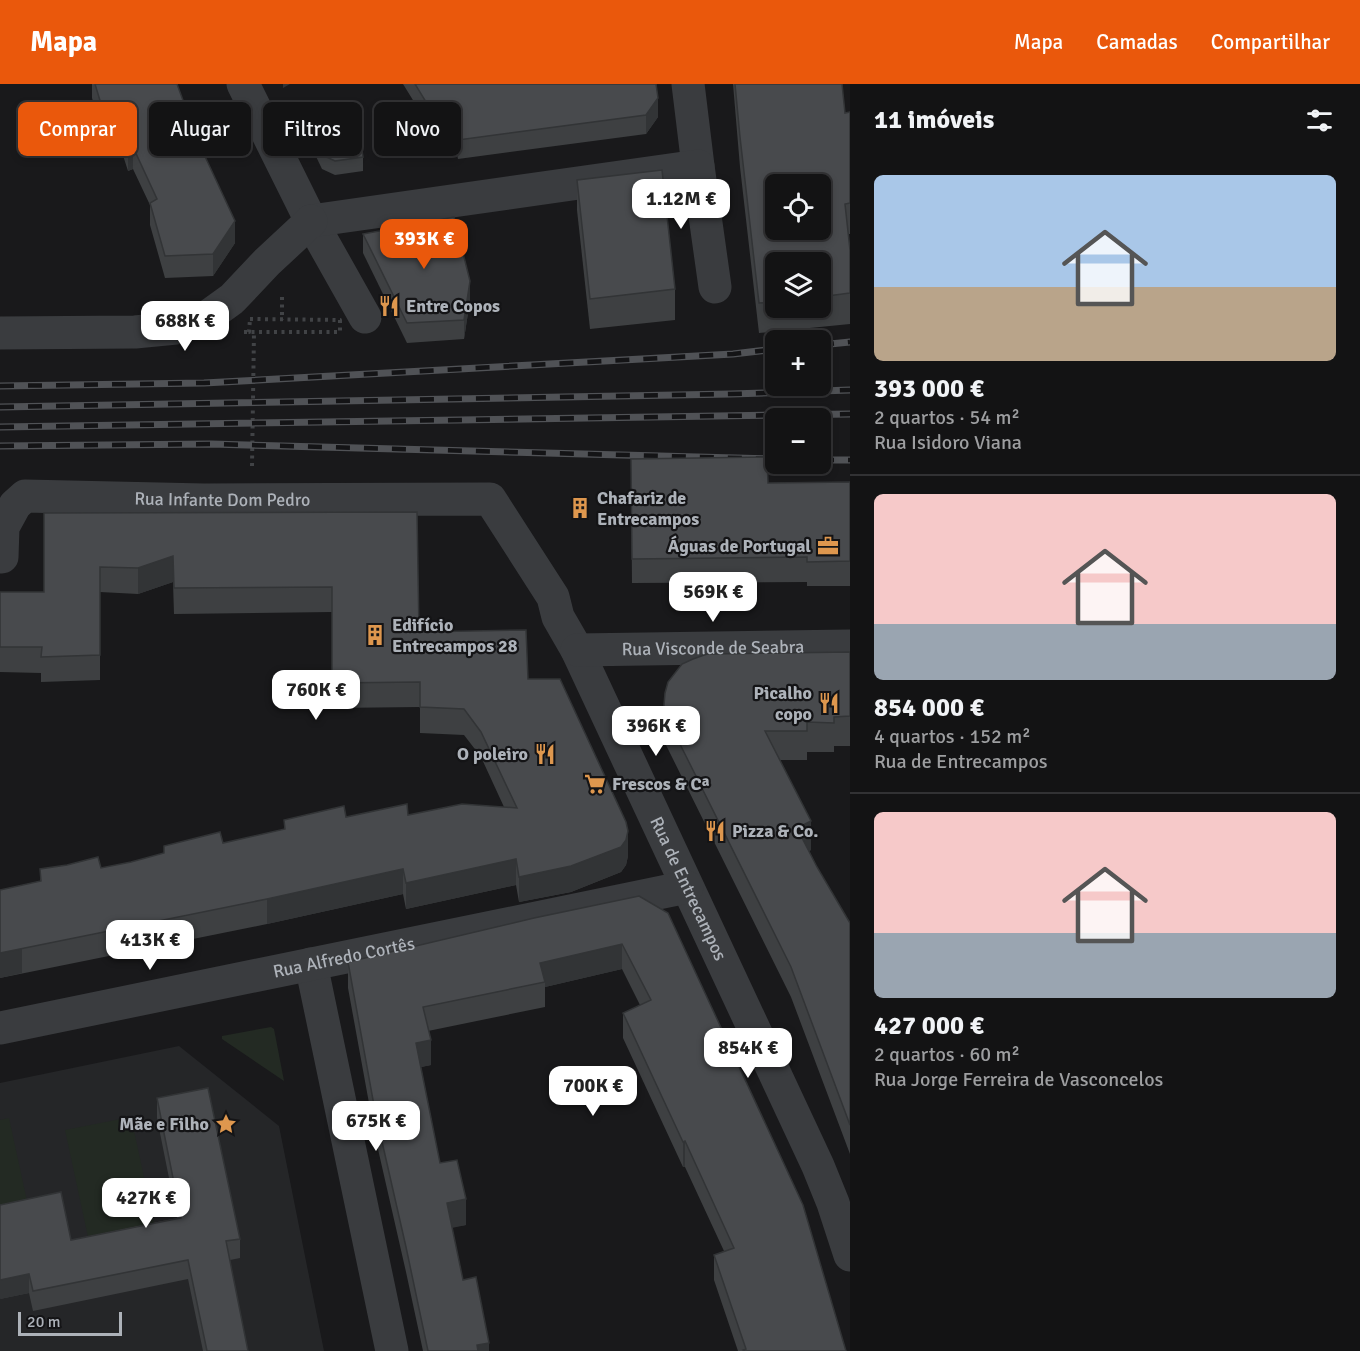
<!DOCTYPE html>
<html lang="pt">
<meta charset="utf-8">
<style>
:root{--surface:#131314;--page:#202022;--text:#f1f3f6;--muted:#9d9ea0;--line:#323234;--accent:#ea580c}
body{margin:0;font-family:Signika,sans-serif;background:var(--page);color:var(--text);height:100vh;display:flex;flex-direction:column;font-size:22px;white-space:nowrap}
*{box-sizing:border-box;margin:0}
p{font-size:20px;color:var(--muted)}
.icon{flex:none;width:33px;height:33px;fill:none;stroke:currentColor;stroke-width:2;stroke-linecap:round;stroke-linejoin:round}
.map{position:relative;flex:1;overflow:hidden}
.sheet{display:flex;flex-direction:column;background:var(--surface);width:510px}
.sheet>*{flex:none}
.top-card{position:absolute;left:18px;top:18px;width:570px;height:54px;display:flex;gap:12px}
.controls{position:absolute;left:765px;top:90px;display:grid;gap:12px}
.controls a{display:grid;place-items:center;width:66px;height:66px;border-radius:9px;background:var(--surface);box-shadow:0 3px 9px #0003,0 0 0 2px var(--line);font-size:30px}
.scale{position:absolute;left:18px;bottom:15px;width:104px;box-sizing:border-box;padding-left:6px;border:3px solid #adb2b9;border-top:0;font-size:16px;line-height:21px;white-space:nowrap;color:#adb2b9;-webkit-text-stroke:4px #141416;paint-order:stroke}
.price{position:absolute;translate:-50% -51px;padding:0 14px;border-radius:12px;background:#fff;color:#222;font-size:20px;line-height:39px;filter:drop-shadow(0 2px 3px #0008)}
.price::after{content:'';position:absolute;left:50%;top:36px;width:18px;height:14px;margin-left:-9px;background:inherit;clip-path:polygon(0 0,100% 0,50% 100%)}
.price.on{background:var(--accent);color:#fff}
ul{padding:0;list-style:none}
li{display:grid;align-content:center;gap:12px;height:318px;padding:0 24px}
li+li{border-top:2px solid var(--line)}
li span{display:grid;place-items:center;height:186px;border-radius:9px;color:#555}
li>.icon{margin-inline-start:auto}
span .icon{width:108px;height:108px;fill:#fffc;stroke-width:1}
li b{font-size:26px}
h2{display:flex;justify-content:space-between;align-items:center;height:72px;padding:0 24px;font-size:26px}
.chip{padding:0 21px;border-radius:9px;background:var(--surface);box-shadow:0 3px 9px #0003,0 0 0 2px var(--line);font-size:21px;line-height:54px}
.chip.on{background:var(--accent);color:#fff}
header{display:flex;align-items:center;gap:36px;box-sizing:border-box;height:84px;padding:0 30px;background:var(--accent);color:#fff}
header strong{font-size:28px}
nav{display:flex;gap:33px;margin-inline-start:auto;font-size:21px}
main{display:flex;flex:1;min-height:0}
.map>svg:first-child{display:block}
.built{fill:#252628}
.green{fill:#232a23}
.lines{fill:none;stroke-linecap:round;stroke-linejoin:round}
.path{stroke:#414346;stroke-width:4;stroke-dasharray:3 4.5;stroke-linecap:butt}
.street{stroke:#3a3c3f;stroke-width:33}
.rail-casing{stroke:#505256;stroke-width:7}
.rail{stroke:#141416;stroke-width:4.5;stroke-dasharray:14;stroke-linecap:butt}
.wall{fill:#3e4042;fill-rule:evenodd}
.shaded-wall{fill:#323436}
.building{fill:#484a4d;stroke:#323436;stroke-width:1.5;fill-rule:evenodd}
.labels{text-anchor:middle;stroke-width:4.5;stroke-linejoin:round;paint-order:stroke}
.poi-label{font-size:18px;font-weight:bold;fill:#adb2b9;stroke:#141416;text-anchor:start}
.street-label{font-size:18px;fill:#adb2b9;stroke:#141416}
</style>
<header>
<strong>Mapa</strong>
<nav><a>Mapa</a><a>Camadas</a><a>Compartilhar</a></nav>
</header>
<main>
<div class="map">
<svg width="850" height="1267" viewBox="0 0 850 1267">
<rect width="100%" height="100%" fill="#19191b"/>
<path class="built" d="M179,962L279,1042L324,1267H0V999Z"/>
<g class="green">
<path d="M271,943L274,945L284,997L222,955V952Z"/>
<path d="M131,1033L157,1153L91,1167L65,1046Z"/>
<path d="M9,1034L27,1117L0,1123V1036Z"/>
</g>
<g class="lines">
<g class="path">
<path d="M282,213V236"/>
<path d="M250,235L340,236V248H244H249Z"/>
<path d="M252,382L254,248"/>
</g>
<g class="street">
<path d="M243,0L311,137L365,233"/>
<path d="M688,0L698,82L715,203"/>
<path d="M311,137L698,82"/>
<path d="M0,249L135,248L176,244L207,233L232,215L267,178L311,137"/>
<path id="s1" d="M0,473H2L3,443L15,421L25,412L204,416L490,415L553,513L558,533L577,566L818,1082L833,1119L850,1171"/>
<path id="s2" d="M577,566L850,562"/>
<path d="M311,880L392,1267"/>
<path id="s3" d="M0,944L687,803"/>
</g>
<defs>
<g id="rail">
<path d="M820,261L850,258"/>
<path d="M0,302L204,299L733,270L776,265"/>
<path d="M0,323L731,310L850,306"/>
<path d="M0,343L850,330"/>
<path d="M0,362L211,360L776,375"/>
<path d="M820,376H850"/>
</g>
</defs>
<use href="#rail" class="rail-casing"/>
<use href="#rail" class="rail"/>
</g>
<g class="wall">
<path d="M92,0H177L192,53L235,159L213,192L165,194L150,141V121L133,85L128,87L120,62L108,65L92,14Z"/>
<path d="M403,0H656L658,33L646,50L458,75L452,47L437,55Z"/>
<path d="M733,0H842L845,29L850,28V150H848L850,166V240L759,249L740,83ZM776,178H820V224H776Z"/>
<path d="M310,46L363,73V87L335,91L322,85L310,60Z"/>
<path d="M577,96L675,205V236L590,245L577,126Z"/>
<path d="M363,150L470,216L464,255L407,259L363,169Z"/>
<path d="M631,375L768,399L850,398V502H807V498L632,499Z"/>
<path d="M417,428L419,548L528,595L628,772L626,781L621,788L571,808L519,818L516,801L406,825L403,810L267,840L0,894V806L40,797V785L101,784L131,778L164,769V762L223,759L284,746V736L408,731L504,723L481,673L464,651L420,649V623L332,624V528L174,530L173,498L138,510L100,508V596L41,598V589L0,588V508H44V429Z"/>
<path d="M850,568V662H834V668H807V676H780L811,766L809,767L817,783L850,839V1070L791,913L666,661L664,650V621Z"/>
<path d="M639,812L846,1267H738L714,1196V1171L724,1167L685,1083H683L623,954V929L640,921L622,885L545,903V923L428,947L431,981L421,983L440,1079L466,1141L452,1143L463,1196L489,1267H423L406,1188L375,1052L348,904V878Z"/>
<path d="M157,1014L240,1155V1174L230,1176L248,1267H203L188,1195L33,1227L29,1209L0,1215L71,1156L177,1134L157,1034Z"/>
</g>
<g class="shaded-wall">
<path d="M283,0H290L283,4Z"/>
<path d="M658,14V33L646,50V31Z"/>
<path d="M452,28V47L437,55V36Z"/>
<path d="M120,40V62L108,65V43Z"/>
<path d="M192,41V63L167,57Z"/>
<path d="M133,63V85L128,87V65Z"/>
<path d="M235,137V159L213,192V170Z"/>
<path d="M470,197V216L464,255V236Z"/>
<path d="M173,472V498L138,510V484Z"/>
<path d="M811,737V766L797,773V744Z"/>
<path d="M628,747V772L626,781L621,788L571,808L519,818V793Z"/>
<path d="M516,775V801L406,825V799Z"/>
<path d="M403,785V810L267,840V815Z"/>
<path d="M622,860V885L545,903V898L540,879Z"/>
<path d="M22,864V889L0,894V869Z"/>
<path d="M431,956V981L416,984V959Z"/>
<path d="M685,1057V1083H683V1058Z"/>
<path d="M466,1115V1141L447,1145V1119Z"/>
<path d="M29,1190V1209L0,1215V1196Z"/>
<path d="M489,1259V1267H477V1261Z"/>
</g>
<g class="building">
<path d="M95,0H177L192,41L167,57L196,53L235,137L213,170L165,172L150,119L157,115L133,63L128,65L120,40L108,43Z"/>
<path d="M415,0H656L658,14L646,31L458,56L452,28L437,36Z"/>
<path d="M735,0H842L845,29L850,28V119L845,120L850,166V209L820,213V178H776V218L759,219L740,53ZM776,100H820V146H776Z"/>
<path d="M358,40L363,73L335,77L322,71L310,46Z"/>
<path d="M662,86L675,205L590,215L577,96Z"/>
<path d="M454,133L470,197L464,236L407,239L363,150Z"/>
<path d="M767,373L768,399L850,398V477L807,478V473L632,475L631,375Z"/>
<path d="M417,428L419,548L526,546L528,595H560L626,738L628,747L626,756L621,763L571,782L519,793L516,775L406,799L403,785L267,815L0,869V806L41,797L40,785L67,781L98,773L101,784L131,778L164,769V762L220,748L223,759L285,745L284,736L344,722L346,733L407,720L408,731L462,720L517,724L481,648L464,625L420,623V598L332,599V503L174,504L173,472L138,484L100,483V571L41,573L42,563H0V508H44V429Z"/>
<path d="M850,568V632L834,633V639L807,638V647H765L811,737L797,744L817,783L850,839V1041L791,883L666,632L664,621L665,609L668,598L682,580L693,575L707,570Z"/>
<path d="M639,812L668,829L803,1121L846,1267H744L743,1266L746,1265L714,1171L734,1164L685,1057L683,1058L623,929L651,916L622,860L540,879L545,898L423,923L431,956L416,959L440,1079L457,1076L466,1115L447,1119L463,1196L476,1193L489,1259L477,1261L478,1267H428L406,1163L375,1027L348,878L534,834Z"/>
<path d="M208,1004L240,1155L226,1157L248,1267H207L188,1176L33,1207L29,1190L0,1196V1121L61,1108L71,1156L181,1134L157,1014Z"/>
</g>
<defs>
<symbol id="restaurant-bare" viewBox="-9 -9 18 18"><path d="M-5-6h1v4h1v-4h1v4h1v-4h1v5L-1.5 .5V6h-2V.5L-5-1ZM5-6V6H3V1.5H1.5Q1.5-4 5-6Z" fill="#de974e" stroke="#141416" stroke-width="2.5" paint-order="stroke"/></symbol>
<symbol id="building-bare" viewBox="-9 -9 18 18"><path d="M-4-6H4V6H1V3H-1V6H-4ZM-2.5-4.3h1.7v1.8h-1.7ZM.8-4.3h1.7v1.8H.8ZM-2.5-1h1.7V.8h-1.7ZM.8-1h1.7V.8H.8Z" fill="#de974e" stroke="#141416" stroke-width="2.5" paint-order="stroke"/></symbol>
<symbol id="office-bare" viewBox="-9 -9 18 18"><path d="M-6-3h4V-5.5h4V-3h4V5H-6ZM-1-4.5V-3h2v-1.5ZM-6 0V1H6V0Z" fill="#de974e" stroke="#141416" stroke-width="2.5" paint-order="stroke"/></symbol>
<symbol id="supermarket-bare" viewBox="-9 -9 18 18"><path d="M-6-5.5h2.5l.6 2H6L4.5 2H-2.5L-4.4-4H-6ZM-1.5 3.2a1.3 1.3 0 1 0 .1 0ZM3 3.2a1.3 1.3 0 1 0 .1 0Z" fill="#de974e" stroke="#141416" stroke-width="2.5" paint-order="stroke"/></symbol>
<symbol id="sight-bare" viewBox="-9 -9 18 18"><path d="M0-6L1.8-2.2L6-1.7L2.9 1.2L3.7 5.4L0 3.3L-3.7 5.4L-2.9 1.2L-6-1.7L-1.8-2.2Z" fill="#de974e" stroke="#141416" stroke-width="2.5" paint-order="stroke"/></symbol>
</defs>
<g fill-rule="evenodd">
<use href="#restaurant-bare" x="374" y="207" width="30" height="30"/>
<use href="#building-bare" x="565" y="409" width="30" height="30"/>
<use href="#office-bare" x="813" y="447" width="30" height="30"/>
<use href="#building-bare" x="360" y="536" width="30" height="30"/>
<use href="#restaurant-bare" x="814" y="604" width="30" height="30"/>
<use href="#restaurant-bare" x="530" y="655" width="30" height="30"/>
<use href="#supermarket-bare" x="580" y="685" width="30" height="30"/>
<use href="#restaurant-bare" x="700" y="732" width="30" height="30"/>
<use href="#sight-bare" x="211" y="1025" width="30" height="30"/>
</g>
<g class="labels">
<g class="poi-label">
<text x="406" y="228">Entre Copos</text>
<text x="597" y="420">Chafariz de<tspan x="597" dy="21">Entrecampos</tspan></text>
<text x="811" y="468" text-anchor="end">Águas de Portugal</text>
<text x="392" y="547">Edifício<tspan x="392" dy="21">Entrecampos 28</tspan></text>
<text x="812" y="615" text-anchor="end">Picalho<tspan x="812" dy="21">copo</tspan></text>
<text x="528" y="676" text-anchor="end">O poleiro</text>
<text x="612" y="706">Frescos &amp; Cª</text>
<text x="732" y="753">Pizza &amp; Co.</text>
<text x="209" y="1046" text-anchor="end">Mãe e Filho</text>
</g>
<g class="street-label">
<text dy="6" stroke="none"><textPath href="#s1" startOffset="268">Rua Infante Dom Pedro</textPath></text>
<text dy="6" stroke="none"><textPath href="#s2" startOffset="136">Rua Visconde de Seabra</textPath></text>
<text dy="6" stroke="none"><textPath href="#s1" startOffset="974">Rua de Entrecampos</textPath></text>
<text dy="6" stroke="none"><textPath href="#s3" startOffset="351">Rua Alfredo Cortês</textPath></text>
</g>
</g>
</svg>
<div class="controls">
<a><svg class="icon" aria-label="locate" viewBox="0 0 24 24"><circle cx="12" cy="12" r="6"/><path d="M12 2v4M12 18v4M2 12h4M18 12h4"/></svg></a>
<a><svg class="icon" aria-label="layers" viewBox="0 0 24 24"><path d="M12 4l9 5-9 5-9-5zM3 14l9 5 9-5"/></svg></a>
<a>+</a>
<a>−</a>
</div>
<div class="scale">20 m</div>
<b class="price" style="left:681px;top:146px">1.12M €</b>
<b class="price on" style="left:424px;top:186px">393K €</b>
<b class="price" style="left:185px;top:268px">688K €</b>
<b class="price" style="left:713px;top:539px">569K €</b>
<b class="price" style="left:316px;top:637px">760K €</b>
<b class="price" style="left:656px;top:673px">396K €</b>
<b class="price" style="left:150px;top:887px">413K €</b>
<b class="price" style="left:748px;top:995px">854K €</b>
<b class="price" style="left:593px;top:1033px">700K €</b>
<b class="price" style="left:376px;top:1068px">675K €</b>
<b class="price" style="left:146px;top:1145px">427K €</b>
<div class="top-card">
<a class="chip on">Comprar</a>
<a class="chip">Alugar</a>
<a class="chip">Filtros</a>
<a class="chip">Novo</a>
</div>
</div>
<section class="sheet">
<h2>11 imóveis<svg class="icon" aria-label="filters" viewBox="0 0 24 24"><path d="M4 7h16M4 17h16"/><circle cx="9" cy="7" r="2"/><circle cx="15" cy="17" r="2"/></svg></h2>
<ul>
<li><span style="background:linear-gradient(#a9c7e8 60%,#b9a48a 0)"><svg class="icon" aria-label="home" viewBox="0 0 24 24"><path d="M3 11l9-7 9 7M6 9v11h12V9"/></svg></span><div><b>393 000 €</b><p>2 quartos · 54 m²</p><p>Rua Isidoro Viana</p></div></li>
<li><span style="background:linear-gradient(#f6c9c9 70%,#9aa5b1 0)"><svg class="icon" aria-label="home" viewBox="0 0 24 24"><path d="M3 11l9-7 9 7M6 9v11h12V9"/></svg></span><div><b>854 000 €</b><p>4 quartos · 152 m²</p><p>Rua de Entrecampos</p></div></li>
<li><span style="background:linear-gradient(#f6c9c9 65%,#9aa5b1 0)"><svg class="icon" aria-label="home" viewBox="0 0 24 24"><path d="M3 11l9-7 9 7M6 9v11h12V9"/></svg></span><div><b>427 000 €</b><p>2 quartos · 60 m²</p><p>Rua Jorge Ferreira de Vasconcelos</p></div></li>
</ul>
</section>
</main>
